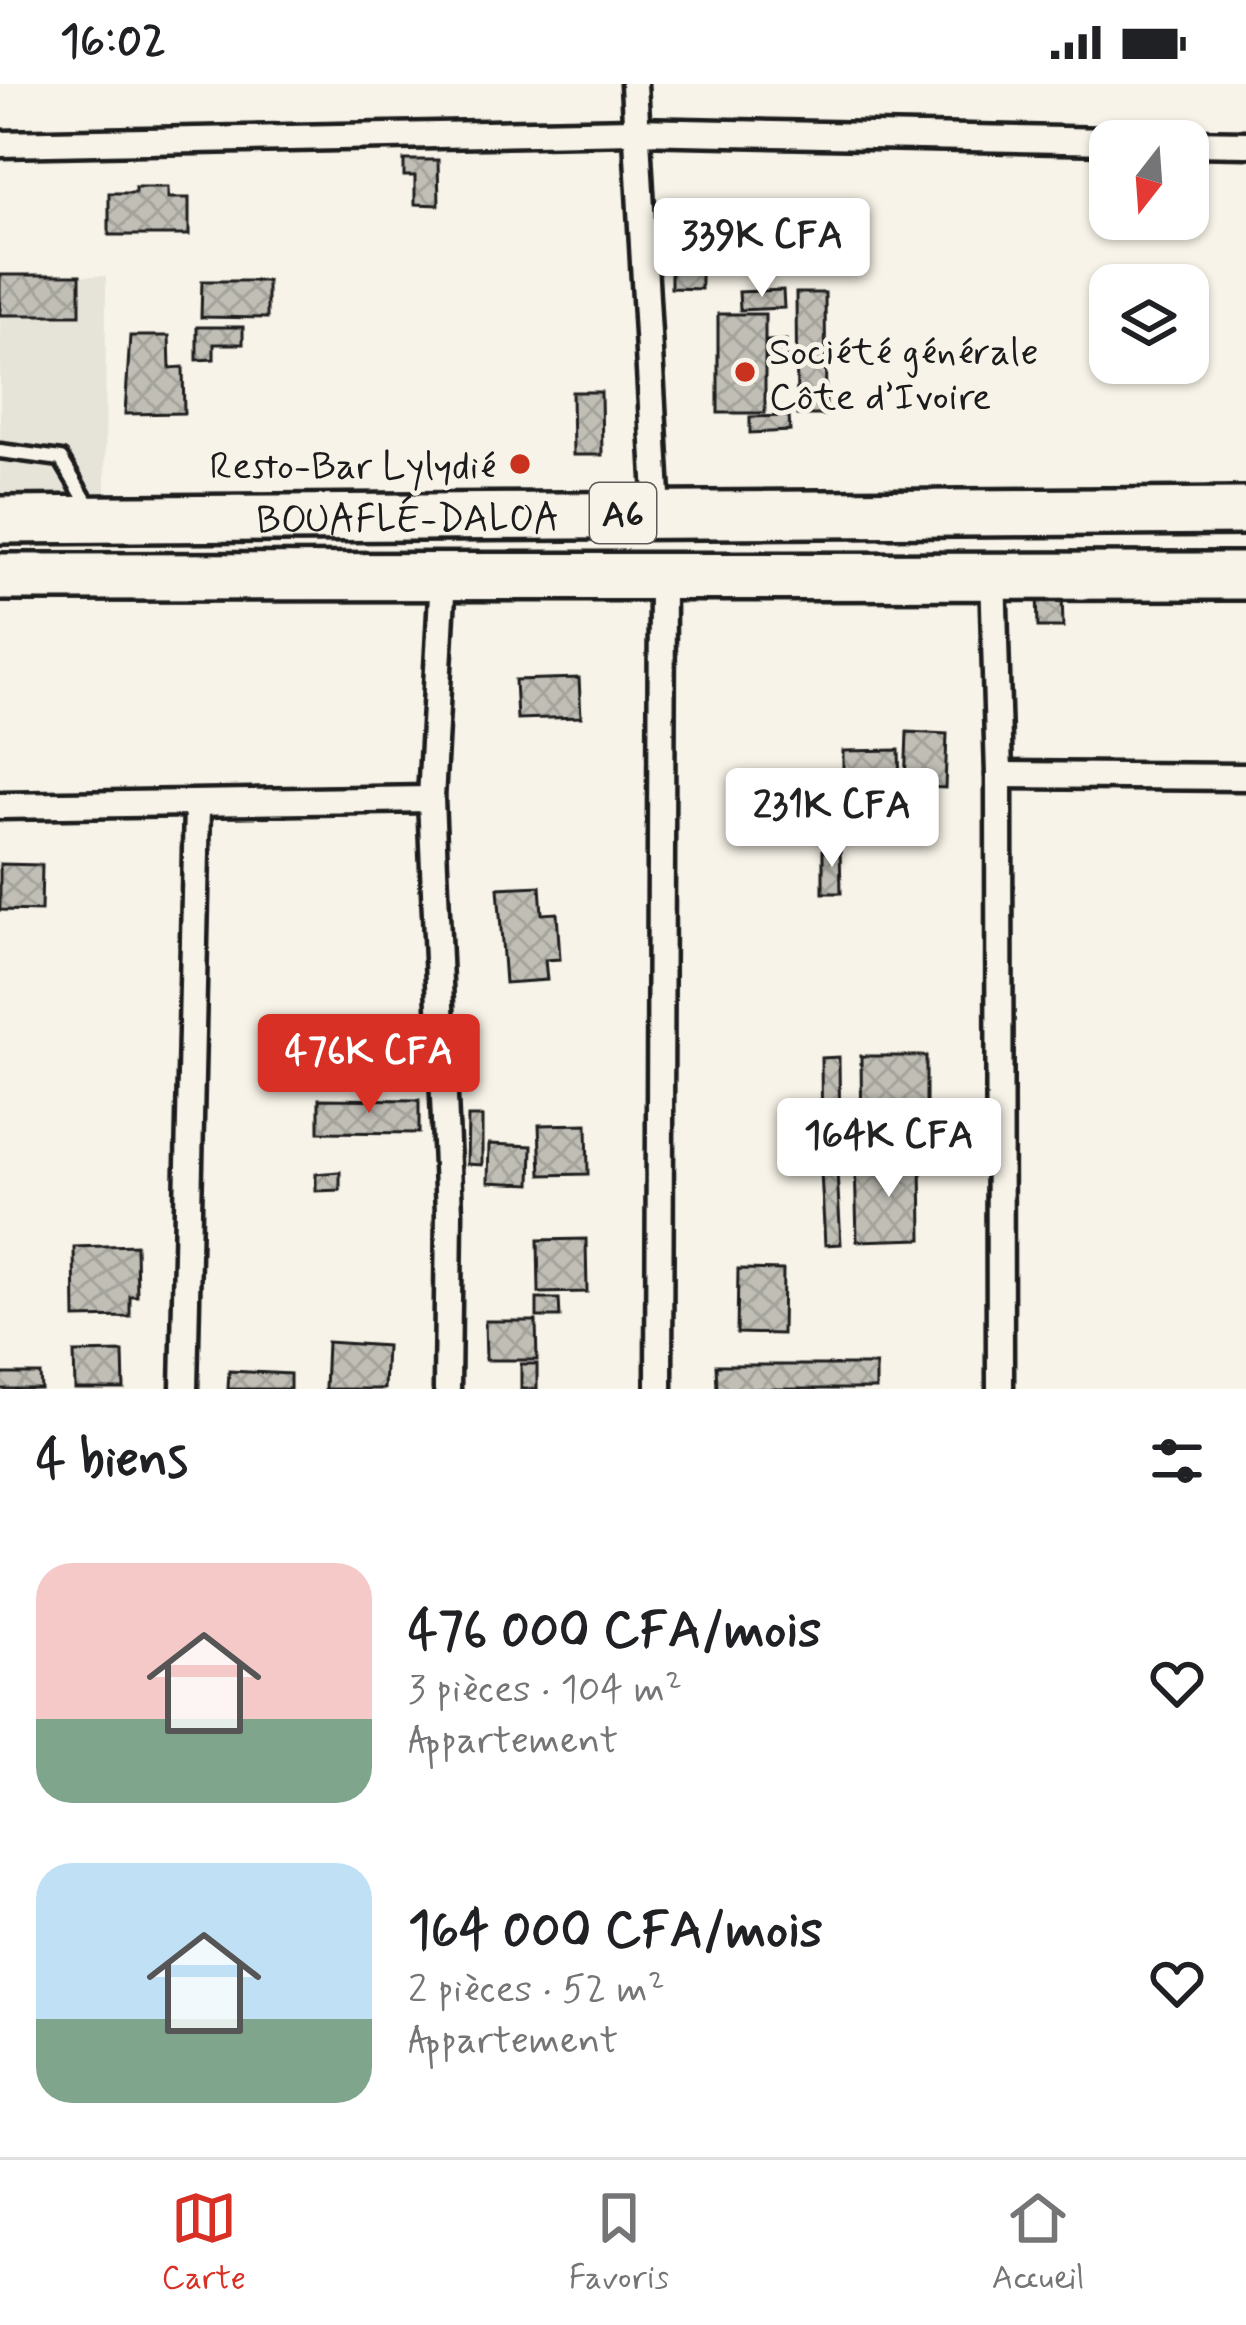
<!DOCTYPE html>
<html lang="fr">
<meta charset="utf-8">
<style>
:root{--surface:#fff;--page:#f2f2f2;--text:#202124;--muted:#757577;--line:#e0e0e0;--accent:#d93025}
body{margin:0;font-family:Mynerve,sans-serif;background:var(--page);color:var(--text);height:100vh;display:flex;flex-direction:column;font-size:45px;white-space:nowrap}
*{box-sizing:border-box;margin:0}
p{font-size:39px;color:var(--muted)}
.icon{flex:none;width:66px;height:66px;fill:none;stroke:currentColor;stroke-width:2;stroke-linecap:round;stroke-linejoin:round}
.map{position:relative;height:1305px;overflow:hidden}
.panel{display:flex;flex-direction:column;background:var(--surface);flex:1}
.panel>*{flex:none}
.needle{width:78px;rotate:197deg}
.controls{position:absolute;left:1089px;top:36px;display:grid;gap:24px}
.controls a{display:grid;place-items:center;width:120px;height:120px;border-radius:24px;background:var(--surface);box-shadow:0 3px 9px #0004;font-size:60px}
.price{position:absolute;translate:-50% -102px;padding:0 27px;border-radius:12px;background:#fff;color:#222;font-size:39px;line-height:78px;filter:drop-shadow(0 3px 6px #0008)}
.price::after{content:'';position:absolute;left:50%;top:72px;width:36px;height:27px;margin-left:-18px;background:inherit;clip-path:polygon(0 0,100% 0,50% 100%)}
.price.selected{background:var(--accent);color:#fff}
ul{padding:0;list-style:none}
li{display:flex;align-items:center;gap:36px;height:300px;padding:0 36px}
li span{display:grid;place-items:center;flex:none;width:336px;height:240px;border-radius:36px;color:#555}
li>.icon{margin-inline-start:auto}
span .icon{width:144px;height:144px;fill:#fffc;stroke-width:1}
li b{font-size:51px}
h2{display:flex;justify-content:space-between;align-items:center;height:144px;padding:0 36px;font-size:51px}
.status{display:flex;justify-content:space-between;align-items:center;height:84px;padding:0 60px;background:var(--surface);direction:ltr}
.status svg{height:33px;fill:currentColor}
.tabs{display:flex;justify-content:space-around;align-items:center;height:168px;border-top:3px solid var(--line);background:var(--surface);font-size:33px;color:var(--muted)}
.tabs a{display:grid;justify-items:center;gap:6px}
.tabs .selected{color:var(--accent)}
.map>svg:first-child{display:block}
.built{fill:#e6e3d9}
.building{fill:url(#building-cross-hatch);stroke:#1c1c1c;stroke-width:3}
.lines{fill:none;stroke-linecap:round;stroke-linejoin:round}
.lane-casing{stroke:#1c1c1c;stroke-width:21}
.street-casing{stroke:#1c1c1c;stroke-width:33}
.highway-casing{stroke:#1c1c1c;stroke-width:54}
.lane{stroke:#f7f3e8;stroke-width:12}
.street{stroke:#f7f3e8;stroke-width:24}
.highway{stroke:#f7f3e8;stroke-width:45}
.poi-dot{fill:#c8321e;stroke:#f7f3e8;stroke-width:4.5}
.labels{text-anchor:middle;stroke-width:10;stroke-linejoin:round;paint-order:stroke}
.shield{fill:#f7f3e8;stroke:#5e5c59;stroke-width:3}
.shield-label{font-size:36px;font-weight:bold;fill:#1c1c1c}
.poi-label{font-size:39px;fill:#1c1c1c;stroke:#f7f3e8;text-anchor:start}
.street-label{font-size:39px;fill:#1c1c1c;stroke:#f7f3e8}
</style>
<div class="status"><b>16:02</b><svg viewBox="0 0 49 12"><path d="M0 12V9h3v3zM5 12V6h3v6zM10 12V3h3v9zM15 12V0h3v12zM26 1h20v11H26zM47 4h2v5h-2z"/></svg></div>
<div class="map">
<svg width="1246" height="1305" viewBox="0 0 1246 1305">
<defs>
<pattern id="building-cross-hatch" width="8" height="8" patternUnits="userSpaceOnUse" patternTransform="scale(3)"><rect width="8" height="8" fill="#c0beb5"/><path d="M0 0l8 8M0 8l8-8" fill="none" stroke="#a4a39b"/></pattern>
</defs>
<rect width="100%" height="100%" fill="#f7f3e8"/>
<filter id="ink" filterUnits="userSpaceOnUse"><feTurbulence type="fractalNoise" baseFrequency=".00833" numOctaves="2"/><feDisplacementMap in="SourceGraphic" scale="24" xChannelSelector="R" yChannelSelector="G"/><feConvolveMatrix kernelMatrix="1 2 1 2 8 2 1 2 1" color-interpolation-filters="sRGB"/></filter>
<g filter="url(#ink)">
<path class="built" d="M0,191L106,192L105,427H0Z"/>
<g class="building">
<path d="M404,76H438L439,121L415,120V92H404Z"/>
<path d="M135,103H168V114H189V151H109V109H135Z"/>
<path d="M671,187L701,189V205L671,204Z"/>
<rect x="0" y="191" width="80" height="40"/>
<path d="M202,197H267V234L201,233Z"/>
<path d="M783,206L784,224L740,226L739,208Z"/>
<path d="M796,209H825L826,331H797Z"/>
<rect x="718" y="230" width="47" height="99"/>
<path d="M197,243H243V260H214V275L197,276Z"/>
<path d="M130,252H169L170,284L183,283L184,329L125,330Z"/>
<path d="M786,256L788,276L768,277L767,257Z"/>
<path d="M572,308H601L602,371H573Z"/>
<path d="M789,332L790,347L750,349V333Z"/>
<path d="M1062,508L1063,543H1038L1037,509Z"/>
<path d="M579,594L581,633L517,635L515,596Z"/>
<path d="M907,648L947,650L945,704L905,702Z"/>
<path d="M899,666L900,704L843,705V667Z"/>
<path d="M823,763H840L841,809H823Z"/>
<path d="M0,780L42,781L41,827L0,826Z"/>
<path d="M540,802L542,830L557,829L560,875L545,876L547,896L505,899L498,804Z"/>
<path d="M319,948L408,949V987L318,986Z"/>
<path d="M861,972H926V1059H862Z"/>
<path d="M839,973L840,1062H822L821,974Z"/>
<path d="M319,1015L419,1016V1049L319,1048Z"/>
<path d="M468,1033H482V1081L467,1080Z"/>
<path d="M587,1040L588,1090L541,1091L539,1041Z"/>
<path d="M489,1060L532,1062L531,1100L488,1098Z"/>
<path d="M820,1069H836L841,1160L825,1161Z"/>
<path d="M921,1075L922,1155L857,1157L855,1077Z"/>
<path d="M340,1088V1106L316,1107V1090Z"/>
<path d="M586,1155L587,1208L539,1209L538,1156Z"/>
<path d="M136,1161L137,1212H130V1233L75,1234L74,1163Z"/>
<path d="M738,1185L783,1186L782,1250L737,1249Z"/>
<path d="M537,1215H559L560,1233H537Z"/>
<path d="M485,1237H536L537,1276H486Z"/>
<path d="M327,1258L386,1262L384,1305H325Z"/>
<path d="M123,1268L124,1305H75L74,1269Z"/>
<rect x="521" y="1280" width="16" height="25"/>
<path d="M716,1281H876V1305H717Z"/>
<path d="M229,1287L290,1290V1305H228Z"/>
<path d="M0,1290H40L41,1305H0Z"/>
</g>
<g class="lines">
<defs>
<path id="lane" d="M0,367L61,375L92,427"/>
<g id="street">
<path d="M634,0L658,429"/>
<path d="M1188,59L1246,60"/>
<path d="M0,60L634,47L1110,57"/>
<path d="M993,489L999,691L1000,1305"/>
<path d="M443,492L431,715L449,1128L447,1305"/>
<path d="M999,691L1246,693"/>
<path d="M0,722L431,715"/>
<path d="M184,1305L197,722"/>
<path d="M659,1305L662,492"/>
</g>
<g id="highway">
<path id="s1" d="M0,436L1246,427"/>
<path d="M0,493L1246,492"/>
</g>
</defs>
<use href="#lane" class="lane-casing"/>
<use href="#street" class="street-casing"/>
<use href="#highway" class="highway-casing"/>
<use href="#lane" class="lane"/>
<use href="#street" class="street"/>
<use href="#highway" class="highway"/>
</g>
</g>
<g class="poi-dot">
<circle cx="745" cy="288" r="12"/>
<circle cx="520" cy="380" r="12"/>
</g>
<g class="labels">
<rect class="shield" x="590" y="399" width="66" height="60" rx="9"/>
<g class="shield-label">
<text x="623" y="442">A6</text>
</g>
<g class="poi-label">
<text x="769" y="280">Société générale<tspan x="769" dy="45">Côte d’Ivoire</tspan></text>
<text x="496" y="394" text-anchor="end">Resto-Bar Lylydié</text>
</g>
<g class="street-label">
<text dy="14" stroke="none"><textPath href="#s1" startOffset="408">BOUAFLÉ-DALOA</textPath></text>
</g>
</g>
</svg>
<div class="controls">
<a><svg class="needle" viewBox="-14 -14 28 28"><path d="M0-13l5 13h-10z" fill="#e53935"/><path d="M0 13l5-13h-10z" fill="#757577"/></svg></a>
<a><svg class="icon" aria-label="layers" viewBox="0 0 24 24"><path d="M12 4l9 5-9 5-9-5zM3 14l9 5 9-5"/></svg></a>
</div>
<b class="price" style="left:762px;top:216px">339K CFA</b>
<b class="price" style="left:832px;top:786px">231K CFA</b>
<b class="price selected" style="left:369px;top:1032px">476K CFA</b>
<b class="price" style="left:889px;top:1116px">164K CFA</b>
</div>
<section class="panel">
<h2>4 biens<svg class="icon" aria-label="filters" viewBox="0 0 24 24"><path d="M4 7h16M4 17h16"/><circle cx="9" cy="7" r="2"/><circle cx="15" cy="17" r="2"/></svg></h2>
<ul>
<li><span style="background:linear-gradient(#f6c9c9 65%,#7fa58c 0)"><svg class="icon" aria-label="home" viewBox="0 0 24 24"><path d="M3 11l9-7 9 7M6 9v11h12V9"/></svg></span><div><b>476 000 CFA/mois</b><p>3 pièces · 104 m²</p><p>Appartement</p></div><svg class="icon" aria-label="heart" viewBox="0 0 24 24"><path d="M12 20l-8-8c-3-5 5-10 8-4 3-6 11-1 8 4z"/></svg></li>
<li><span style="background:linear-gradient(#bfe0f5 65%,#7fa58c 0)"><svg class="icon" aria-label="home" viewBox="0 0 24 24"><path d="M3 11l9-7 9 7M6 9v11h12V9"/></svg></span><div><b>164 000 CFA/mois</b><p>2 pièces · 52 m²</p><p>Appartement</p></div><svg class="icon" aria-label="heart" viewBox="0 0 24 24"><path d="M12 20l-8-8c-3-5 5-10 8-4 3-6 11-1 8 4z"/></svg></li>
</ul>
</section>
<nav class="tabs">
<a class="selected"><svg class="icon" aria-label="map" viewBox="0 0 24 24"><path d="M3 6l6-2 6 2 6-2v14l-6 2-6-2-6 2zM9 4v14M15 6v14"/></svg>Carte</a>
<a><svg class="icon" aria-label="saved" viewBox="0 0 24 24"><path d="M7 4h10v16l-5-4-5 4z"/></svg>Favoris</a>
<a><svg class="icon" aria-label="home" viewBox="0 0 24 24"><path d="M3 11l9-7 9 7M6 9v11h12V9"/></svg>Accueil</a>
</nav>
